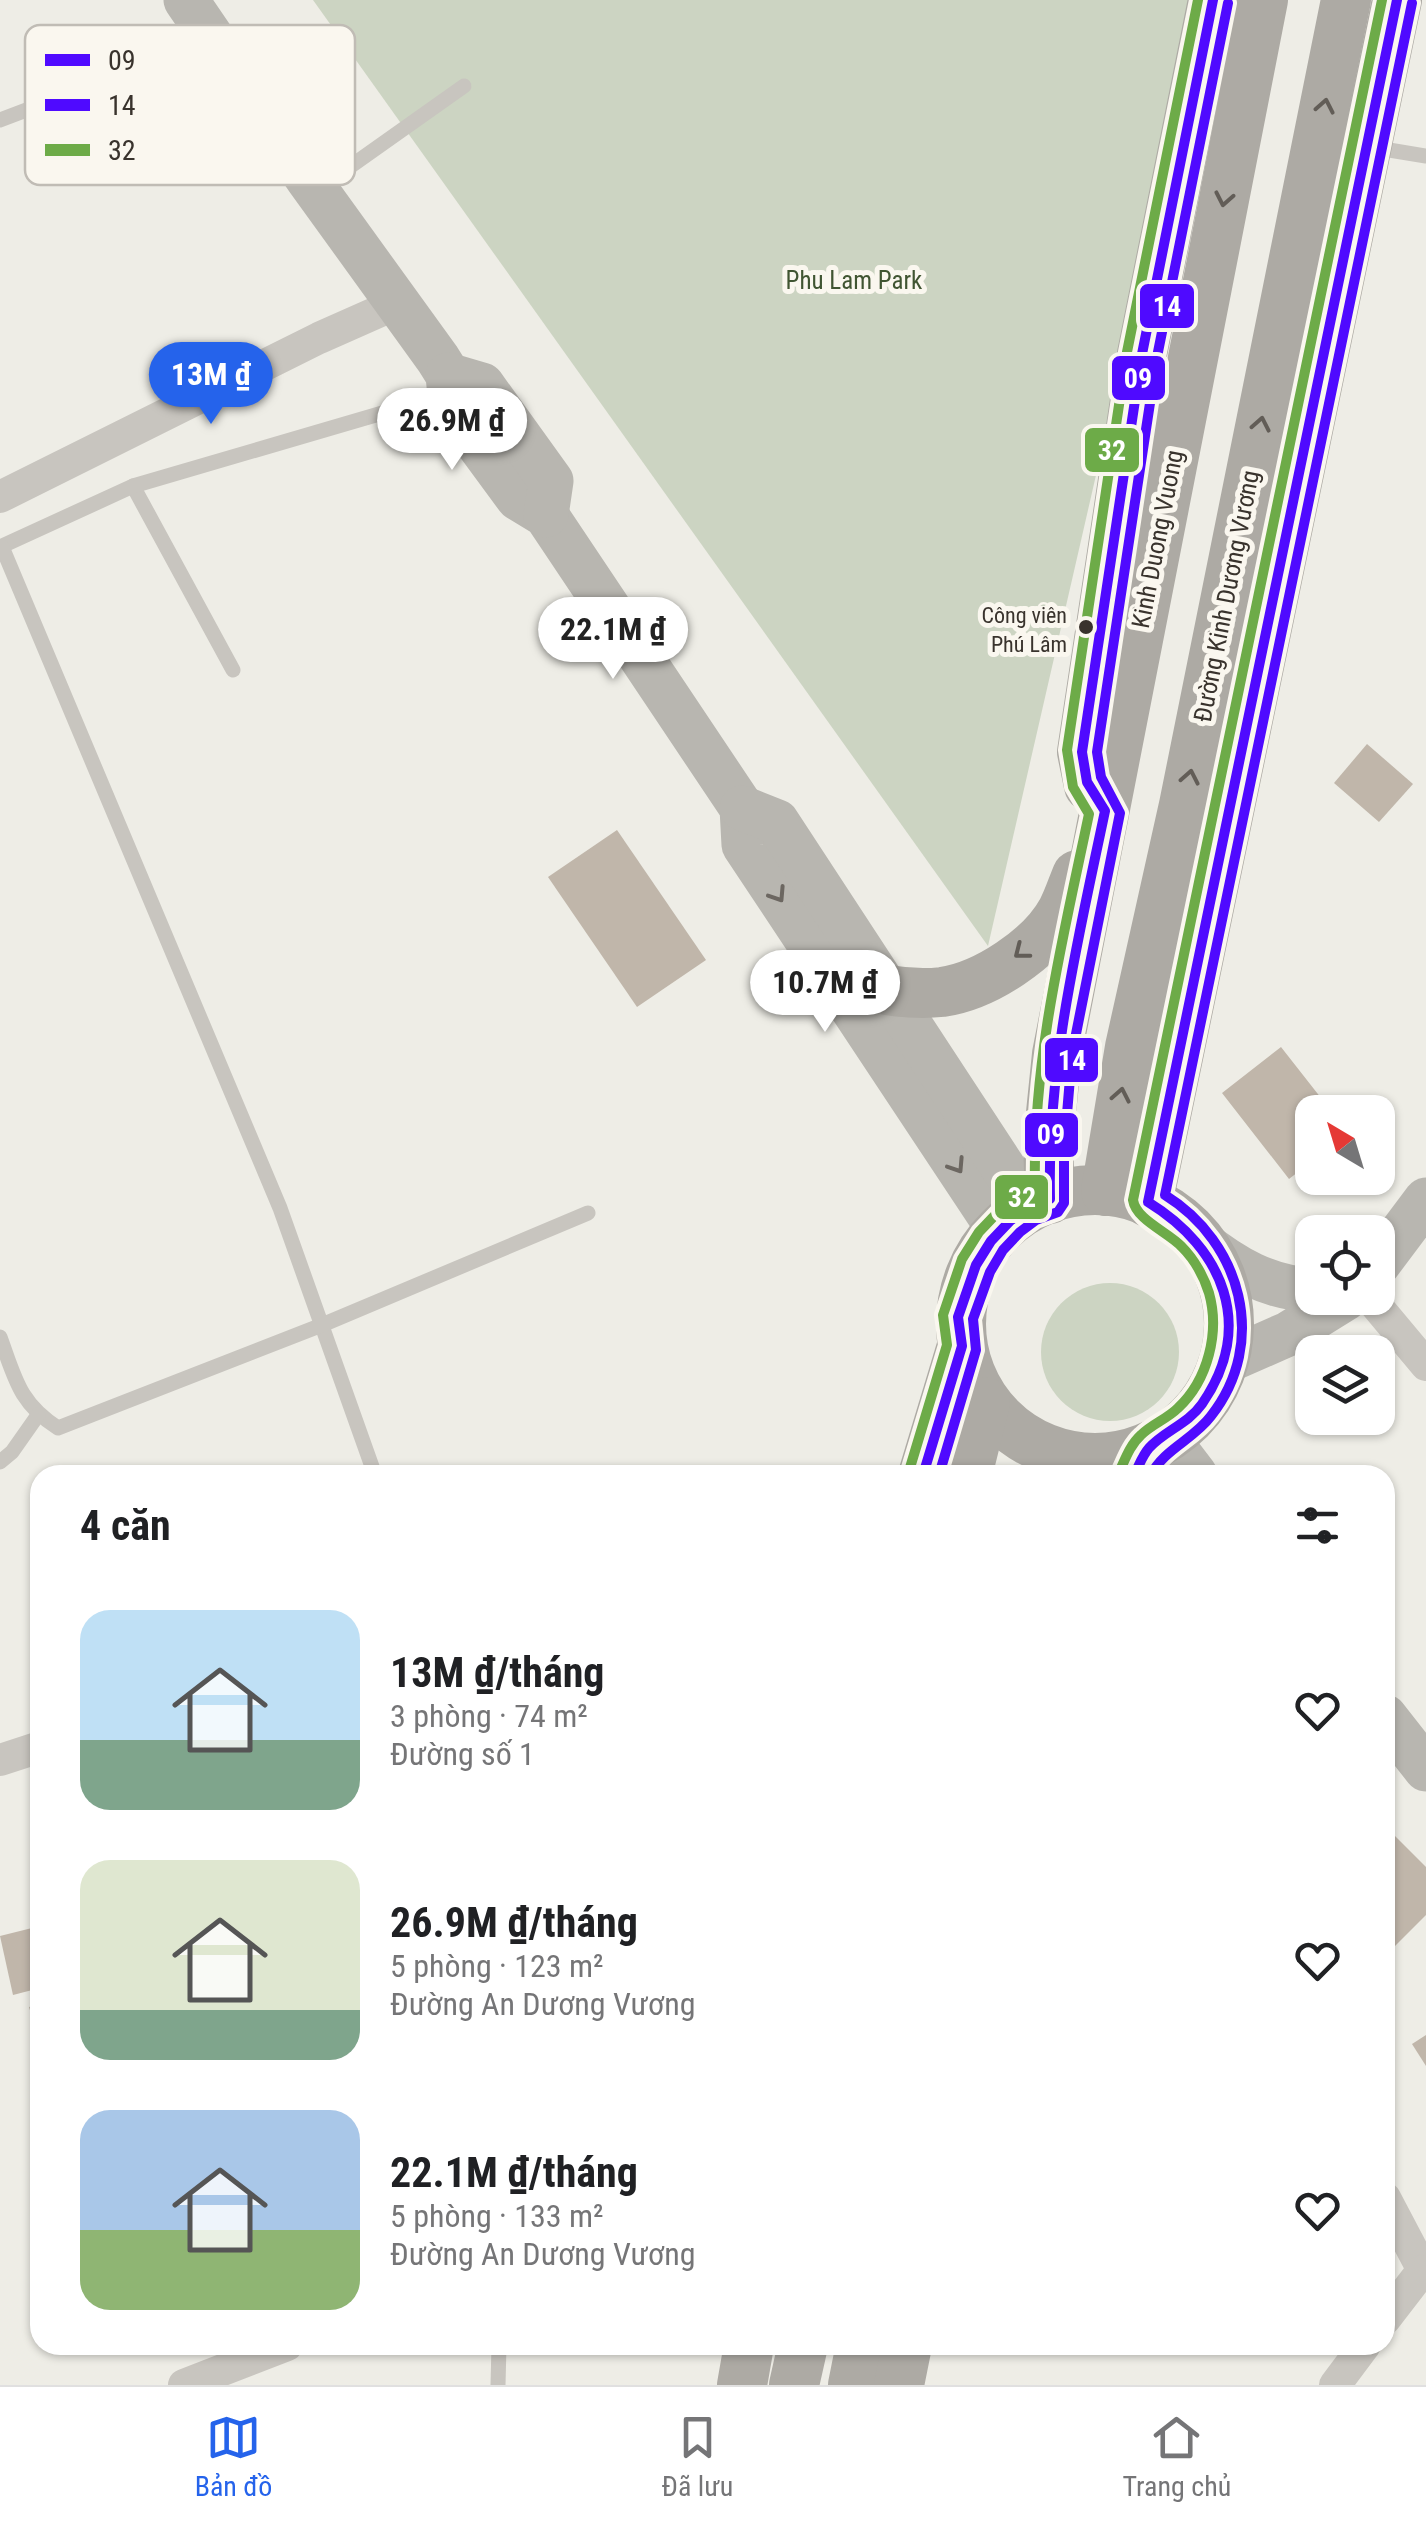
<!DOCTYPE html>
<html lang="vi">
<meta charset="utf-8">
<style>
:root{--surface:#fff;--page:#f2f2f2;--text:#202124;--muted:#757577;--line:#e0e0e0;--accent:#2563eb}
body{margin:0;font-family:"Roboto Condensed",sans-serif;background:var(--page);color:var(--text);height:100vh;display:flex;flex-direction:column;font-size:38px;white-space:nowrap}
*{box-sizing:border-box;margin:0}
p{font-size:32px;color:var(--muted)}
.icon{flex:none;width:55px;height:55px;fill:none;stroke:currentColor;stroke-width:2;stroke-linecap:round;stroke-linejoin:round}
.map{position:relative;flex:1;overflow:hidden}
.side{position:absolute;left:30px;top:1465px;width:1365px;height:890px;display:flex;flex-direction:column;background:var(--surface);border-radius:30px;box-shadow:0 2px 8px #0004}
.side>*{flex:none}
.needle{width:65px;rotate:322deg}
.controls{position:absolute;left:1295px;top:1095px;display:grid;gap:20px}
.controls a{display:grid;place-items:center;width:100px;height:100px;border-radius:20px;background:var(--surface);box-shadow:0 2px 8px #0004;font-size:50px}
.price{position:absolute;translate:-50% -85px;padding:0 22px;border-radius:35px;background:#fff;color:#222;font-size:32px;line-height:65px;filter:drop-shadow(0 2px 5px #0008)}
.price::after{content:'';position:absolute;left:50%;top:60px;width:30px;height:22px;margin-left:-15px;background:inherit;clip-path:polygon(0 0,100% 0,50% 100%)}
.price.active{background:var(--accent);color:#fff}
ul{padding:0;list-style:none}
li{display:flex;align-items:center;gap:30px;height:250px;padding:0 50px}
li span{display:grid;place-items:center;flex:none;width:280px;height:200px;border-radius:30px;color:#555}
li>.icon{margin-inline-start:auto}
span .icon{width:120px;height:120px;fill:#fffc;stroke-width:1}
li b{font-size:42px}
h2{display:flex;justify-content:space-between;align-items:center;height:120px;padding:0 50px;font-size:42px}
.menu{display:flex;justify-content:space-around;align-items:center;height:140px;border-top:2px solid var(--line);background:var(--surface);font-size:28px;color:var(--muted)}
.menu a{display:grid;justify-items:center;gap:5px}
.menu .active{color:var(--accent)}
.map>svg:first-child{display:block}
.green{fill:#ccd4c2}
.building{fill:#c0b6aa}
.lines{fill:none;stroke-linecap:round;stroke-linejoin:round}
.service{stroke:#c8c5bf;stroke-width:15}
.minor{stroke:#c8c5bf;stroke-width:32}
.secondary{stroke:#b8b6b0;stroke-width:45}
.primary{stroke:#adaaa4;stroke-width:50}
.bus-1-casing{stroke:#faf7ef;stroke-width:18}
.bus-2-casing{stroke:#faf7ef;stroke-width:18}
.bus-3-casing{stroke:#faf7ef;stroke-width:18}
.bus-1{stroke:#4f0aff;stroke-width:10}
.bus-2{stroke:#4f0aff;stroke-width:10}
.bus-3{stroke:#6dab48;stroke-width:10}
.oneway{stroke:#625d57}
.oneway2{stroke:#6c6761}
.bus-dot{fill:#39332d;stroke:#faf7ef;stroke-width:4}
.labels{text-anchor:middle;stroke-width:10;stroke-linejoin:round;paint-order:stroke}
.bus-label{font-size:22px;fill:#39332d;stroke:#faf7ef;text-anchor:end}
.park-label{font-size:25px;fill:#405532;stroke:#faf7ef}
.street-label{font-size:25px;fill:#39332d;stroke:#faf7ef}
.key{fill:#faf7ef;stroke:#c0bcb5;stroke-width:2.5}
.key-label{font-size:28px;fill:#39332d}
.line-badge{stroke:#faf7ef;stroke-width:4}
.badge-label{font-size:28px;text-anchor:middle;font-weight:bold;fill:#fff}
</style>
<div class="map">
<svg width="1426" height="2385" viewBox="0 0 1426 2385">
<rect width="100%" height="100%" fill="#eeede6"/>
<g class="green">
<path d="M313,0H1205L988,946Z"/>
<circle cx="1110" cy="1352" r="69"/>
</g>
<g class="building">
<path d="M1367,744L1413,784L1379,822L1334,783Z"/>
<path d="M617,830L706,960L637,1007L548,877Z"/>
<path d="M1281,1047L1332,1112H1312V1161L1289,1179L1222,1093Z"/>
<path d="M1385,1826L1426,1867V1915L1385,1956Z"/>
<path d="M40,1926V1988L13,1995L0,1936Z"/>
<path d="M40,2004V2038L39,2039L29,2007Z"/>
<path d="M1426,2035V2066L1412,2044Z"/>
</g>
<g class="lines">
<g class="service">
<path d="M0,120L108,79"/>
<path d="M1371,147L1426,156"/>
<path d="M320,188L464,86"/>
<path d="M133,486L233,670"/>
<path d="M0,547L133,486L420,402"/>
<path d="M2,547L280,1208L375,1475"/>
<path d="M0,1337C15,1378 19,1403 58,1428L322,1325L588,1213"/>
<path d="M0,1462L12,1452L38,1415"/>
<path d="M498,2385L499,2345"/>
</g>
<g class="minor">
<path d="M0,497L319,338L398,303"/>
<path d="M1370,1298L1426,1365"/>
<path d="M0,1760L40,1747"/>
<path d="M1385,2198L1426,2276"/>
<path d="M1385,2319L1422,2271"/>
<path d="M184,2385L287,2345"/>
<path d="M1335,2385L1365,2345"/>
</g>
<g class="secondary">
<path d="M186,0L308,179L438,359L448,375L451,407L518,498L546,515L742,808L744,845L1000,1231"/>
<path d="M448,375L482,385L551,481L546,515"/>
<path d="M742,808L777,822L1029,1207"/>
<path d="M1200,1241C1233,1268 1269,1288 1312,1290"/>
<path d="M1378,1264L1426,1200"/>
<path d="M1222,1363L1288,1334L1346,1298"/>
<path d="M1166,1437L1195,1475"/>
<path d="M1385,1717L1426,1769"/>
</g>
<g class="primary">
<path d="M1089,786L1082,752L1142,354L1213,0"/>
<path d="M887,990C906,993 923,994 942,992C985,986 1041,949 1062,911C1068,900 1072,887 1077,875"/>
<circle cx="1095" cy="1324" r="134"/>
<path d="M1106,1191L1130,1047L1184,805L1346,0"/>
<path d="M1050,1199L1048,1142L1057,1054L1263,0"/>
<path d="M1148,1202L1397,0"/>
<path d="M923,1475L962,1346"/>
<path d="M967,1475L985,1402"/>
<path d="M742,2385L749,2345"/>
<path d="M794,2385L803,2345"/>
<path d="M853,2385L861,2345"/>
<path d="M899,2385L907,2345"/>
</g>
<defs>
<g id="bus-1">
<path d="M923,1475L962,1346L958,1317L976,1265L991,1241L1010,1221L1029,1207L1050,1199C1047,1066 1078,940 1105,811L1087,782L1082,752L1142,354L1213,0"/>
<path d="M1134,1475C1139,1466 1142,1456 1149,1448C1164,1431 1188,1424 1202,1404C1256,1326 1223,1248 1148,1202L1397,0"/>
</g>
<g id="bus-2">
<path d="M939,1475L976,1350L973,1319L990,1272L1003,1250L1020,1232L1036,1220L1058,1212L1064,1203V1150L1072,1054L1120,813L1101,777L1097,752L1157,357L1228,3"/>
<path d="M1151,1475C1164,1449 1193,1440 1211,1416C1269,1342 1241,1242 1165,1195L1412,3"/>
</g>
<g id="bus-3">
<path d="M1121,1468C1126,1457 1131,1444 1141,1435C1152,1424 1167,1419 1178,1408C1208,1380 1220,1332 1209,1293C1204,1277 1194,1259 1182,1247C1168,1232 1136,1220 1133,1200L1382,0"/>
<path d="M909,1471L947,1345L943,1315L962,1259L979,1232L999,1211L1035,1189C1032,1061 1063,938 1089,814L1073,787L1067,750L1127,352L1198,0"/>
</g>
</defs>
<use href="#bus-1" class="bus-1-casing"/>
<use href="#bus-2" class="bus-2-casing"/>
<use href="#bus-3" class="bus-3-casing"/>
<use href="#bus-1" class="bus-1"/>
<use href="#bus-2" class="bus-2"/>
<use href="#bus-3" class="bus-3"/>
</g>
<defs><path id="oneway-chevron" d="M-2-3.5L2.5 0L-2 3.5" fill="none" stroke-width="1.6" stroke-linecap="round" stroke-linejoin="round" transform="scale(2.5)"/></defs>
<g class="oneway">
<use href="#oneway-chevron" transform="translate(1325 106) rotate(-79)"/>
<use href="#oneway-chevron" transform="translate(1224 199) rotate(101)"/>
<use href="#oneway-chevron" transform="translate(1261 424) rotate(-79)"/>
<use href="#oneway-chevron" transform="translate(1190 777) rotate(-79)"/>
<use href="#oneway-chevron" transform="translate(1021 952) rotate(142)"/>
<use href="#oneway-chevron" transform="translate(1121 1095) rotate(-79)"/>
</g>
<g class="oneway2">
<use href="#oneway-chevron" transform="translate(778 895) rotate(57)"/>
<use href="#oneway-chevron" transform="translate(957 1166) rotate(57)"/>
</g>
<circle class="bus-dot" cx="1086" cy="627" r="9"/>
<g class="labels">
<g class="bus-label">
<text x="1067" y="623">Công viên<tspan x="1067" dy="29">Phú Lâm</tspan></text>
</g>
<g class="park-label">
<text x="854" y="289">Phu Lam Park</text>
</g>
<g class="street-label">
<text transform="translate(1157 539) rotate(-79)" y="9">Kinh Duong Vuong</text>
<text transform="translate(1226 596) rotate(-79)" y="9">Đường Kinh Dương Vương</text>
</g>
</g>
<rect x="25" y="25" width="330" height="160" rx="15" class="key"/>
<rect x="45" y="54" width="45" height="12" fill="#4f0aff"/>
<rect x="45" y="99" width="45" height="12" fill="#4f0aff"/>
<rect x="45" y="144" width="45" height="12" fill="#6dab48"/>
<g class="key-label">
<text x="108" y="70">09</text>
<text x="108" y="115">14</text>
<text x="108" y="160">32</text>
</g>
<g class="line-badge">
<rect x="1138" y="282" width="58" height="48" rx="10" fill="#4f0aff"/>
<rect x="1110" y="354" width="57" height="48" rx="10" fill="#4f0aff"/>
<rect x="1083" y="426" width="58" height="48" rx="10" fill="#6dab48"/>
<rect x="1043" y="1036" width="57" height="48" rx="10" fill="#4f0aff"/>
<rect x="1023" y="1111" width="57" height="48" rx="10" fill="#4f0aff"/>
<rect x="993" y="1173" width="57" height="48" rx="10" fill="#6dab48"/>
</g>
<g class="badge-label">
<text x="1167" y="316">14</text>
<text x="1138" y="388">09</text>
<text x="1112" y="460">32</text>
<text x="1072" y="1070">14</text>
<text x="1051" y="1144">09</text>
<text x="1022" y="1207">32</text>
</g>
</svg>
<div class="controls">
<a><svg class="needle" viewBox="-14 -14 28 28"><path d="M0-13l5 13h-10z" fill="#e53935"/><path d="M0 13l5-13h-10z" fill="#757577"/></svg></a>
<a><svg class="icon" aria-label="locate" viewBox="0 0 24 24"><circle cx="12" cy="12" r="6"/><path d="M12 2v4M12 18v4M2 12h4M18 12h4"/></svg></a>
<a><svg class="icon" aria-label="layers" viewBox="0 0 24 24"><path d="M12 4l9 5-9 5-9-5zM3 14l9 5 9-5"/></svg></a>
</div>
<b class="price active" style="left:211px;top:427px">13M ₫</b>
<b class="price" style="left:452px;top:473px">26.9M ₫</b>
<b class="price" style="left:613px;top:682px">22.1M ₫</b>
<b class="price" style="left:825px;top:1035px">10.7M ₫</b>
<section class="side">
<h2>4 căn<svg class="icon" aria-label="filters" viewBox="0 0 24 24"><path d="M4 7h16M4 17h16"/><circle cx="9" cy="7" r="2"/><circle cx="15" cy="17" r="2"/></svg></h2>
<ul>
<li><span style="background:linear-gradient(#bfe0f5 65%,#7fa58c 0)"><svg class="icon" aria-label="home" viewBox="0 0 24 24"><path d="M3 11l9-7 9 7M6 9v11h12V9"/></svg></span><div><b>13M ₫/tháng</b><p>3 phòng · 74 m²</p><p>Đường số 1</p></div><svg class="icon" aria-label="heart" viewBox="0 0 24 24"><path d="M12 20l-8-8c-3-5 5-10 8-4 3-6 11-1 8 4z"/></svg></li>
<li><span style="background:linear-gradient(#dfe7d0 75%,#7fa58c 0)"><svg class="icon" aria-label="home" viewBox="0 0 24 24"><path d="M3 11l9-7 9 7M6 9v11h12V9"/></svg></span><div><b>26.9M ₫/tháng</b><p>5 phòng · 123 m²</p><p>Đường An Dương Vương</p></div><svg class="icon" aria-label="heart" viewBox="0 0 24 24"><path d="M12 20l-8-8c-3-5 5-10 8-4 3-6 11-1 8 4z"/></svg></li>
<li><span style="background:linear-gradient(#a9c7e8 60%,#8fb573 0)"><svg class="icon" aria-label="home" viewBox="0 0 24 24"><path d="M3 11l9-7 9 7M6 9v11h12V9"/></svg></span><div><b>22.1M ₫/tháng</b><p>5 phòng · 133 m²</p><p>Đường An Dương Vương</p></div><svg class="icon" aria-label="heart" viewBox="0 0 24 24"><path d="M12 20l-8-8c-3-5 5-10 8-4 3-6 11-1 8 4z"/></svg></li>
</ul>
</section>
</div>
<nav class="menu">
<a class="active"><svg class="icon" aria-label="map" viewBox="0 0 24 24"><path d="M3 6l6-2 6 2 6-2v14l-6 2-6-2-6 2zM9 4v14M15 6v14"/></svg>Bản đồ</a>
<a><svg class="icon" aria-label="saved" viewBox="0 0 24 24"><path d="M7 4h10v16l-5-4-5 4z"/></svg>Đã lưu</a>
<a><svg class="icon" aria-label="home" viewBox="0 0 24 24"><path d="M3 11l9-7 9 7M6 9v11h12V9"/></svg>Trang chủ</a>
</nav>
